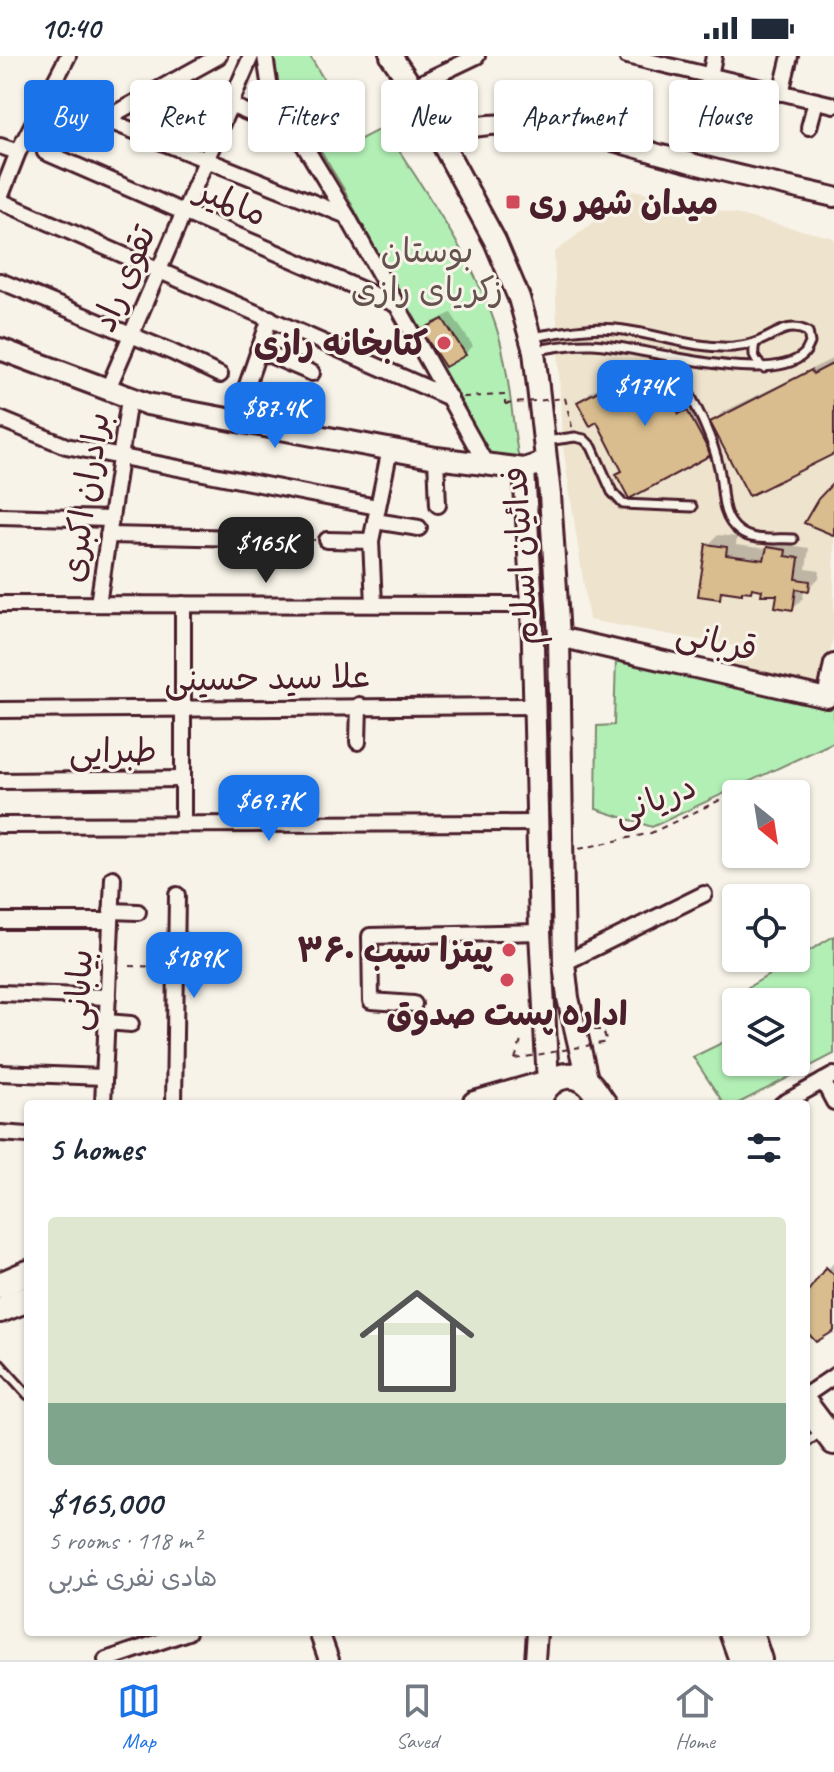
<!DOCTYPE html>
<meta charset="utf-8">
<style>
:root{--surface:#fff;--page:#f2f2f3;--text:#1f2937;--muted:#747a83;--line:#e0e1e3;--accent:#1a73e8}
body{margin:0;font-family:Caveat,"Playpen Sans Arabic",sans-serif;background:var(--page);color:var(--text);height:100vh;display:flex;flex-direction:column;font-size:30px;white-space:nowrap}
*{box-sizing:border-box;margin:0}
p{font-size:26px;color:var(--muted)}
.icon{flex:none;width:44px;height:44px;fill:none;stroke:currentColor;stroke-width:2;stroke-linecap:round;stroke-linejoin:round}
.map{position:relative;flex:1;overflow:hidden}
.side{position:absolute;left:24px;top:1044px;width:786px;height:536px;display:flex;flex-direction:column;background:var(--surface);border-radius:8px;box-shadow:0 2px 6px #0004}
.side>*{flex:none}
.banner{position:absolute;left:24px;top:24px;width:786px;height:72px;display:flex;gap:16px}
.needle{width:52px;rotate:150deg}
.controls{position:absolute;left:722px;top:724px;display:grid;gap:16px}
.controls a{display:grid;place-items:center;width:88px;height:88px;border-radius:8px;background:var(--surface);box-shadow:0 2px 6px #0004;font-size:40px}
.price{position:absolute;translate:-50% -68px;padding:0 18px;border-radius:16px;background:var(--accent);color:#fff;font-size:26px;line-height:52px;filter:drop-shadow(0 2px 4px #0008)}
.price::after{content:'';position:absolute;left:50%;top:48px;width:24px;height:18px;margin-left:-12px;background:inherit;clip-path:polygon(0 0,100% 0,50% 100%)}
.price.selected{background:#222;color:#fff}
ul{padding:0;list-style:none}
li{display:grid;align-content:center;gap:16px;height:424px;padding:0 24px}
li span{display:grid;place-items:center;height:248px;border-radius:8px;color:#555}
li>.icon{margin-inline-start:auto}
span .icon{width:144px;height:144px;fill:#fffc;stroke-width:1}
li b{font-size:34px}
h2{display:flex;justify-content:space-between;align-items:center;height:96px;padding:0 24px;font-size:34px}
.chip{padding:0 28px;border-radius:8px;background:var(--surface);box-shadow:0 2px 6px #0004;font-size:28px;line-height:72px}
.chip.selected{background:var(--accent);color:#fff}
.status{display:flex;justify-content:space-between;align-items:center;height:56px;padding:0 40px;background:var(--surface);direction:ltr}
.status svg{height:22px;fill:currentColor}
.dock{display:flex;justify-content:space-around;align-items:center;height:112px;border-top:2px solid var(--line);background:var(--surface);font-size:22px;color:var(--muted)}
.dock a{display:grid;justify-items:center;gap:4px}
.dock .selected{color:var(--accent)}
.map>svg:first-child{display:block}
.built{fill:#eee3cd}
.green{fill:#b2efb5;stroke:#7e8770;stroke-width:2}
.shadow{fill:#0003}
.building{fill:#d9bd8e;stroke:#4a1f2b;stroke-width:2}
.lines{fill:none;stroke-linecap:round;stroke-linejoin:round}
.service-casing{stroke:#4a1f2b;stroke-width:13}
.minor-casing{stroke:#4a1f2b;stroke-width:20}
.tertiary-casing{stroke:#4a1f2b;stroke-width:24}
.secondary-casing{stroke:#4a1f2b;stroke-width:26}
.primary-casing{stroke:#4a1f2b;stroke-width:30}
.path{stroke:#4a1f2b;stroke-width:2;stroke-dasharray:6 6;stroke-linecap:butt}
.service{stroke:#f7f3e8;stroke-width:7}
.minor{stroke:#f7f3e8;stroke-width:14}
.tertiary{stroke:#f7f3e8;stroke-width:18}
.secondary{stroke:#f7f3e8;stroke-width:20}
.primary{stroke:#f7f3e8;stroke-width:24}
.path-bridge{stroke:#4a1f2b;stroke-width:2;stroke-dasharray:6 6;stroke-linecap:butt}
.poi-dot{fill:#d1495b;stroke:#f7f3e8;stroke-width:3}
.labels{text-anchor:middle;stroke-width:6;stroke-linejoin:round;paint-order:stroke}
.street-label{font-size:34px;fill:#4a1f2b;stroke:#f7f3e8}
.poi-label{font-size:34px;font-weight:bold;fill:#4a1f2b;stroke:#f7f3e8;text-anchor:end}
.park-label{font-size:34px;fill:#64534e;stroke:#f7f3e8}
</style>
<div class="status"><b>10:40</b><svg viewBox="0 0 49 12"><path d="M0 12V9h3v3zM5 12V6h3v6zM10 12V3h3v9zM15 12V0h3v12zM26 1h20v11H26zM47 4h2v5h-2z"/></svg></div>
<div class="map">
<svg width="834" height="1604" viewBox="0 0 834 1604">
<rect width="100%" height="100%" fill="#f7f3e8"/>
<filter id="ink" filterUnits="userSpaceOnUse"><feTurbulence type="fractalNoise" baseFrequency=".0125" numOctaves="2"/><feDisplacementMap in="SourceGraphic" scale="16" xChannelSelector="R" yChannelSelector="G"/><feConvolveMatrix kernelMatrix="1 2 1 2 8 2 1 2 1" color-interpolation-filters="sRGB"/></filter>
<g filter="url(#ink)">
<path class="built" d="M634,134L834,182V578L822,632L729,611L733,590L589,564L562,384L554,197Z"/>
<g class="green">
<path d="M271,0H310L359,84L384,71C424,135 483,215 501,288C510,325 512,365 519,404L485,400L343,132L272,16Z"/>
<path d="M616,603L834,652V686L652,771L596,753L597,670L614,669Z"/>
<path d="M834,880V998L737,1048H724L693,1001L736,980V1006H796V946H753L747,932Z"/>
</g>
<g class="shadow">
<path d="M451,257L473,290L465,298L424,275L431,267Z"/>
<path d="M672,293L683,316L676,323L690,349L698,345L710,369L723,356L834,302V396L722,384L710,397L618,418L624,413L598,363L580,346L590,336Z"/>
<path d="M718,479L737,481L736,489L767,493L779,482L796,484L795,490L809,492L806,513L820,515L819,522L808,533L804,532L803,542L793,552L779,537L764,532L726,533L719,541L708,489Z"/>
<path d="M834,1206V1273L806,1272V1241Z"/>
</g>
<g class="building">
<path d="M443,263L466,299L445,311L421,274Z"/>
<path d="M661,302L674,328L666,332L679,358L687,354L711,399L629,443L616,418L622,415L597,366L590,370L577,346Z"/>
<path d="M834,307V398L749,440L710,366L811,314L813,318Z"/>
<path d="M834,426V478L833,479L804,467L818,443Z"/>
<path d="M706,488L727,491L726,499L764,504L767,491L786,494L785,500L799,502L796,523L810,525L809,535L796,533L793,554L775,551L777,539H761L762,534L752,532L751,536L742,535V538L721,535L720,543L698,540Z"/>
<path d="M826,1211L834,1219V1275L816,1286L806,1275V1238Z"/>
</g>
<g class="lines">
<defs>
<g id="service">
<path d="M533,281C562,276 594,269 624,274C660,279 696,293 733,291C741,290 751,289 757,286C776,279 788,265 808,276L810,287C808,291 807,295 804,298C769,332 639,289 592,288C573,287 555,291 537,294"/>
<path d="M755,287C752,299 754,304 764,312"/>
<path d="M670,300C687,335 711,373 719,412C724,434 719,460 739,475C752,486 776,482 793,483"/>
<path d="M546,385L575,381L584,383L592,391L612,436L623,448L692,451"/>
<path d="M0,1308L28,1339"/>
<path d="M806,1387L820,1377"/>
</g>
<g id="minor">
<path d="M265,0L270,33L347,160L487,410"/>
<path d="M627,0L834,49"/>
<path d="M173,25L297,77"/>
<path d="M412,31L477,0"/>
<path d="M781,37L790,0"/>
<path d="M703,56L714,0"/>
<path d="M104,63L347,160"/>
<path d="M809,71L816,45"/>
<path d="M0,90L18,96"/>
<path d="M45,96L395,248"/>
<path d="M45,96L219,0"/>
<path d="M0,142L18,96L68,0"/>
<path d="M0,145L450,342"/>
<path d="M0,225L172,296L220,319"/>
<path d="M258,294L312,317"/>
<path d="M107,335L251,0"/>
<path d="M0,363L66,390L377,451"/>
<path d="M235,364L270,262"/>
<path d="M436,402L438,449"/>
<path d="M0,460L111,463"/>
<path d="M375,465L419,472"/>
<path d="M108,479L288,483"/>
<path d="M327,484L371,485"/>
<path d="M0,548L532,549"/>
<path d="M98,548L129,343"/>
<path d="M374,548L371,485L390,393"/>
<path d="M0,654L534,650"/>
<path d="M358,686L359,649"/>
<path d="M0,725L182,723"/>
<path d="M183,768V548"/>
<path d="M0,769L537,767"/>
<path d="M111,855L138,856"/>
<path d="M0,865H111"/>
<path d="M564,907L704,838"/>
<path d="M0,937L108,941"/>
<path d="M414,948L371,945L370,880L540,876"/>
<path d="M106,966L131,968"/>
<path d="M0,1017L104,1021"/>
<path d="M823,1025L834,1046"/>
<path d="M103,1048L113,822"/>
<path d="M174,1048L177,839"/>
<path d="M782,1048L834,1019"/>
<path d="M0,1077L28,1079"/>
<path d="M806,1339L834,1320"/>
<path d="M106,1604L188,1576"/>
</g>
<g id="tertiary">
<path d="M439,80C520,49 611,86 691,107C738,120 786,130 834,141"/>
<path d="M559,581L827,642L834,608"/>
<path d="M319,1576L329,1604"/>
<path d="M535,1604L537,1576"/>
</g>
<g id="secondary">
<path d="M391,0L412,31L495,185L519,242L534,295L550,439L559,581L564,907L568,942L588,1027"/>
<path d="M0,293L147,348L436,402L524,413L536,409"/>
<path d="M524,413L532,549L540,876L548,1027"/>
</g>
<g id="primary">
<path d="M475,1048L548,1027"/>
<path d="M538,1048C543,1025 568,1010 588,1027C594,1032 599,1042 604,1048"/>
<path d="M0,1229L28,1217"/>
<path d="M0,1254L28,1243"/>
<path d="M806,1349L834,1386"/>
<path d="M732,1576L742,1604"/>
<path d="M750,1576L759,1604"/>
</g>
</defs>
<use href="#service" class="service-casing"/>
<use href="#minor" class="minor-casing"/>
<use href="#tertiary" class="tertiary-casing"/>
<use href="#secondary" class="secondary-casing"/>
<use href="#primary" class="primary-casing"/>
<g class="path">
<path d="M463,341L505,339V348"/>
<path d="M565,342L572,371"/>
<path d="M301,484H315"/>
<path d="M579,793L651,777L760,725"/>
<path d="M130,910L164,911"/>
<path d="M594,974H603L607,986"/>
<path d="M515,1003L521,985"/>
</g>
<use href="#service" class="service"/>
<use href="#minor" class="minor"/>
<use href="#tertiary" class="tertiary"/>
<use href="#secondary" class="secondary"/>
<use href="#primary" class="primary"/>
<g class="path-bridge">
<path d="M505,348L565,342"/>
<path d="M515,1003L607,986"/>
</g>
</g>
</g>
<g class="poi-dot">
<rect x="505" y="138" width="16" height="16" rx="4"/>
<circle cx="444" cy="287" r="8"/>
<circle cx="509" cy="894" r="8"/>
<circle cx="507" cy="924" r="8"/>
</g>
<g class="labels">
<g class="street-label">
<text transform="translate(232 145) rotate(23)" y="12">مالمیر</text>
<text transform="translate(123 222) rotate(-67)" y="12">تقوی راد</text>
<text transform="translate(84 441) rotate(-81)" y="12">برادران اکبری</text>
<text transform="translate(520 500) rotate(-94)" y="12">فدائیان اسلام</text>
<text transform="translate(717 584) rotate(13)" y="12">قربانی</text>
<text transform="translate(267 621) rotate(-1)" y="12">علا سید حسینی</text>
<text x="113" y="706">طبرایی</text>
<text transform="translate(654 743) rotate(-21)" y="12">دریانی</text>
<text transform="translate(78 934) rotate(-87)" y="12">بیابانی</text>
</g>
<g class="poi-label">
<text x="529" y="158" text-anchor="start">میدان شهر ری</text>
<text x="428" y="299">کتابخانه رازی</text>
<text x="493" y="906">پیتزا سیب ۳۶۰</text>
<text x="507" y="969" text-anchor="middle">اداره پست صدوق</text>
</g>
<g class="park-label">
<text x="427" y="206">بوستان<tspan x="427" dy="39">زکریای رازی</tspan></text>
</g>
</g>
</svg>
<div class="controls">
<a><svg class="needle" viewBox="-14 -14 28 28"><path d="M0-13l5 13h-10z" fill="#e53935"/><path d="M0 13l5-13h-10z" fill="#747a83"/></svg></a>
<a><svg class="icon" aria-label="locate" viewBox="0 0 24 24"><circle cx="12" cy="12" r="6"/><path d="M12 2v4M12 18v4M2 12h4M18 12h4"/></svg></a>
<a><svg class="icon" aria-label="layers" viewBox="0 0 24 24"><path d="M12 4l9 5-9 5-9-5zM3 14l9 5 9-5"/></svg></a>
</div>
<b class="price" style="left:645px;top:372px">$174K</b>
<b class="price" style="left:275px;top:394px">$87.4K</b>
<b class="price selected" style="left:266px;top:529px">$165K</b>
<b class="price" style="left:269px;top:787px">$69.7K</b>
<b class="price" style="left:194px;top:944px">$189K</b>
<div class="banner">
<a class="chip selected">Buy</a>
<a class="chip">Rent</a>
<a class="chip">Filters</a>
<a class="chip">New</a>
<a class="chip">Apartment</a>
<a class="chip">House</a>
</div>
<section class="side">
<h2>5 homes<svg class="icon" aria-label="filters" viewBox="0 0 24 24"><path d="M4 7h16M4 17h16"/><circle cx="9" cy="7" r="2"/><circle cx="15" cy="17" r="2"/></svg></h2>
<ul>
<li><span style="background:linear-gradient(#dfe7d0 75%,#7fa58c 0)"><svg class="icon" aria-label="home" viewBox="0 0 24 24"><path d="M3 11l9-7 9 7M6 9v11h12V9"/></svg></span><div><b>$165,000</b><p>5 rooms · 118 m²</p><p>هادی نفری غربی</p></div></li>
</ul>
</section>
</div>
<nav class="dock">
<a class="selected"><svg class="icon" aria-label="map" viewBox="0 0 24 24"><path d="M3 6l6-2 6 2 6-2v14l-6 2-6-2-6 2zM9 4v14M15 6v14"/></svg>Map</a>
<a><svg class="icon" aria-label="saved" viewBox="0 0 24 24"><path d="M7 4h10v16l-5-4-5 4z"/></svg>Saved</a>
<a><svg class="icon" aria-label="home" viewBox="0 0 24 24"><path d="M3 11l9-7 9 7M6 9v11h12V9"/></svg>Home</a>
</nav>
